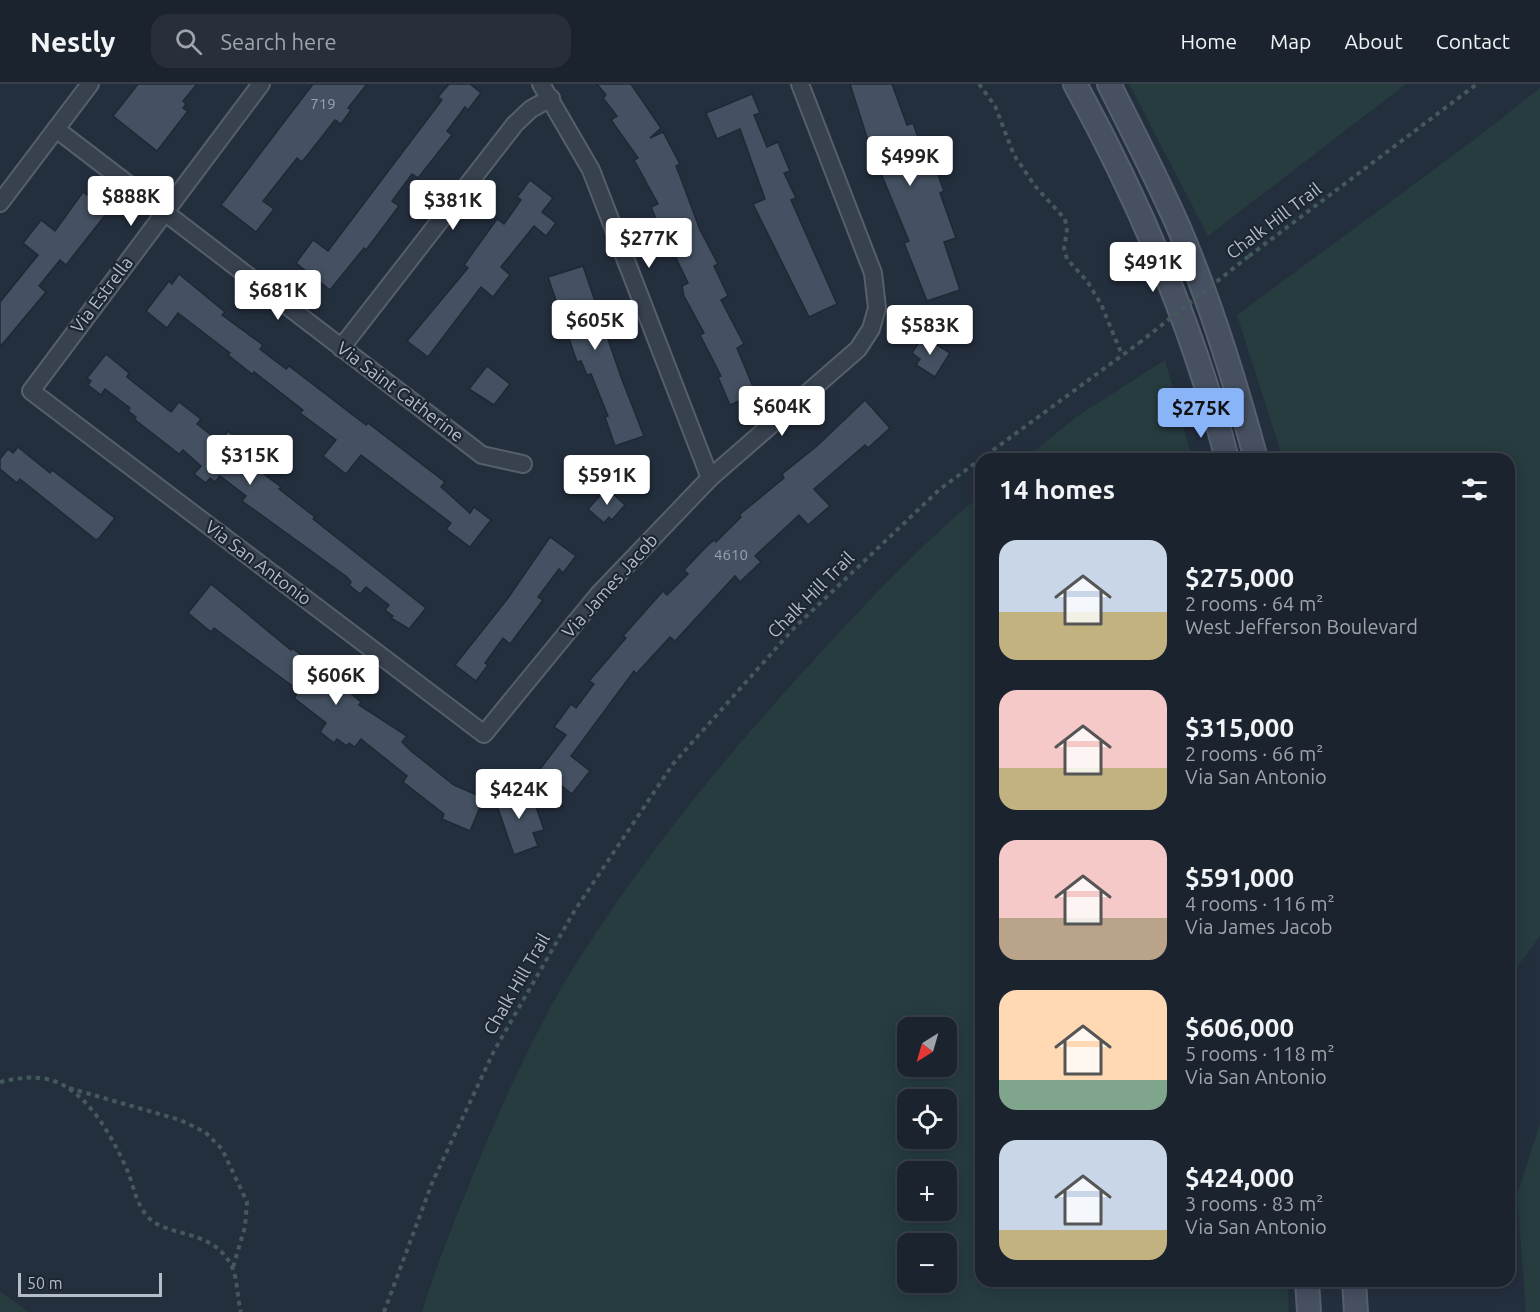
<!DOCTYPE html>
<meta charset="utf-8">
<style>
:root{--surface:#1b232e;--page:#282f3a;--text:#f1f3f6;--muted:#a0a4aa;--line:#39404a;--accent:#8ab4f8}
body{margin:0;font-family:Ubuntu,sans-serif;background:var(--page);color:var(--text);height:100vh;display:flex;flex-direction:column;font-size:22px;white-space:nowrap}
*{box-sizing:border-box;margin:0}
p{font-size:20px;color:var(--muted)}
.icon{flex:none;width:33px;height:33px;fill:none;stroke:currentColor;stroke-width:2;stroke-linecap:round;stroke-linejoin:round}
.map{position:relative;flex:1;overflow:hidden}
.side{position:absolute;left:975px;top:369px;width:540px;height:834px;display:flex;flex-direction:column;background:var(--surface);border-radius:18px;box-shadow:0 3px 15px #0003,0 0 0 2px var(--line)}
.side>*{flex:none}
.needle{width:39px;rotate:217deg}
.buttons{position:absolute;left:897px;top:933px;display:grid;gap:12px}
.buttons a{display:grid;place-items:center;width:60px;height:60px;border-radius:12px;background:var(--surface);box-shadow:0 3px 15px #0003,0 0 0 2px var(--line);font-size:30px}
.scale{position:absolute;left:18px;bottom:15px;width:144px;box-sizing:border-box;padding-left:6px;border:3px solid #b4bcc9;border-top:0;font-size:16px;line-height:21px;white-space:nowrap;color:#b4bcc9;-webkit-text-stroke:4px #1d2633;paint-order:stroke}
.price{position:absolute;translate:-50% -51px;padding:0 14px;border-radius:6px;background:#fff;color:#222;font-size:20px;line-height:39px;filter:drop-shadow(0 2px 3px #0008)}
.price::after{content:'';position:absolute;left:50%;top:36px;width:18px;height:14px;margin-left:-9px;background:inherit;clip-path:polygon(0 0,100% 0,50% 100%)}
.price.current{background:var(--accent);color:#111}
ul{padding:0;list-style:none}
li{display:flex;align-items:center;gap:18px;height:150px;padding:0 24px}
li span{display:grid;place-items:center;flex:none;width:168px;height:120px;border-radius:18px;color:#555}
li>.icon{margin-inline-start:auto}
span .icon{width:72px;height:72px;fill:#fffc;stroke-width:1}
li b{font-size:26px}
h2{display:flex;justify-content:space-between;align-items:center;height:72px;padding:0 24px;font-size:26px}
header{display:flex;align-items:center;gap:36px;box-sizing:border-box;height:84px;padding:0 30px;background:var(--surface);border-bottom:2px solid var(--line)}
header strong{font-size:28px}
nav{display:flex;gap:33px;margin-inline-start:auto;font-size:21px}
.search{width:420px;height:54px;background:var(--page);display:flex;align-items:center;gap:15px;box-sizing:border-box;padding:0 21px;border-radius:18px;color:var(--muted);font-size:22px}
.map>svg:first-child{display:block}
.green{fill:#263c3f;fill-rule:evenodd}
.building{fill:#455162;stroke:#1f2835;stroke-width:1.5}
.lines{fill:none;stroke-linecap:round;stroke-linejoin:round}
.minor-casing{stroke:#565f6c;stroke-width:20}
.secondary-casing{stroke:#565f6c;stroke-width:26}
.path{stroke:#44595c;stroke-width:4;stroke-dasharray:4.5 4.5;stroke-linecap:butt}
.minor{stroke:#38414e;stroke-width:16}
.secondary{stroke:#465061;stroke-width:22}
.path-bridge{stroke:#44595c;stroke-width:4;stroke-dasharray:4.5 4.5;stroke-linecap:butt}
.labels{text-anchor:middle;stroke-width:4.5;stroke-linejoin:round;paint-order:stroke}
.number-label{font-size:15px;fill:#98a1af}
.street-label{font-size:18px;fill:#b4bcc9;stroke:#1d2633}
</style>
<header>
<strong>Nestly</strong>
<div class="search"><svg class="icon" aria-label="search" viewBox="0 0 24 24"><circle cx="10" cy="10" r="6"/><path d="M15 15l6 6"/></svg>Search here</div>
<nav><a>Home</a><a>Map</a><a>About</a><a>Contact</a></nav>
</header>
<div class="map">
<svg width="1540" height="1228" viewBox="0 0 1540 1228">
<rect width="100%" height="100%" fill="#242f3e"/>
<g class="green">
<path d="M1129,0H1406L1208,152Z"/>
<path d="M1540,4V852L1509,894V375H1283L1237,231L1470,59Z"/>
<path d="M1165,276L1192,375H1025L1076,333Z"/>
<path d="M981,411V1197H1287L1289,1228H422C437,1179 456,1133 475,1086C506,1011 538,939 582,870C649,766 729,668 813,577C866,519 920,461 981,411ZM908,944H946V982H908ZM908,1016H946V1054H908ZM908,1088H946V1126H908ZM908,1160H946V1198H908Z"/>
<path d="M1540,1040V1228H1526L1517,1111Z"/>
<path d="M0,1207L28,1228H0Z"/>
</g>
<g class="building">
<path d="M138,0H197L183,17L186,20L183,24L188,27L157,67L113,32Z"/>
<path d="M313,0H367L348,24L351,26L341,40L335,36L302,78L297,74L263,117L274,125L256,148L221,121Z"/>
<path d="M449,0H470L481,9L468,26L465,23L447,47L452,51L418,94L412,90L392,117L399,122L366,166L364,164L330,206L296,179L313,156L328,167L442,16L438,13Z"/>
<path d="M597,0H631L661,44L650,54L663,48L680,80L676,82L680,92L700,146L718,180L714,182L728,212L721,216L744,260L737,264L756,310L730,321L718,293L721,292L700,251L704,249L684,212L682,202L688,199L675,172L672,173L651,123L658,120L634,76L638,74L611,36L617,32L603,14L606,11Z"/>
<path d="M850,0H892L907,41L913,39L928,83L934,80L944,107L940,109L956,154L944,158L960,206L927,217L904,159L909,157L870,63Z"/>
<path d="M752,10L760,29L754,31L767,63L778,58L790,87L784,89L796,114L791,116L837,220L809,233L753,120L765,115L740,45L717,55L706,29Z"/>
<path d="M530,96L553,114L542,128L556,139L546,152L534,142L501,183L510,191L493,213L481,203L428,273L407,257L468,184L464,181L497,135L504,140L521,116L517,113Z"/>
<path d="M83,108L105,124L103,127L107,129L66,181L60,176L39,202L46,208L0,263V218L38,171L23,159L41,136L55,147Z"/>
<path d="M583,182L621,293L644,352L615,362L605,333L608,332L591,290L587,291L581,277L577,278L548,193Z"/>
<path d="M179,190L225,228L222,231L263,261L260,265L286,285L289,282L366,341L368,339L445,398L441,403L470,429L474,423L491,436L470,463L446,445L451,439L361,371L346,390L323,372L336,356L300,329L303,326L254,288L252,290L228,271L230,269L178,229L167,244L146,227L169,197L172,200Z"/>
<path d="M923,252L950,269L935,293L916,281L920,275L912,269Z"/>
<path d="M106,270L129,289L127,293L171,328L179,318L201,335L197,340L220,358L228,347L239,356L232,366L281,403L279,405L315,433L313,435L426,524L409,545L391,534L393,532L385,526L389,521L366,503L360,510L349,501L351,498L347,493L242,417L246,412L220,392L215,398L210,394L206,399L194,390L201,382L183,366L179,370L134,335L136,333L128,327L130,324L105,305L101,311L88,301L91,297L87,294Z"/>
<path d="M487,282L510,300L494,321L469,305Z"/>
<path d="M865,316L890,344L868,364L865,361L814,405L830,422L808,441L799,431L755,472L761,478L740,498L735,492L675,557L670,553L636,590L634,587L571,672L590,687L572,710L540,685L566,651L554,643L571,620L576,624L594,600L589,597L626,554L623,552L663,507L667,511L688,490L684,486L707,462L714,456L716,458L741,433L739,431L784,394L782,390L817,362Z"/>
<path d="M18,363L50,389L52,386L115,434L100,453L96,456L20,395L17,399L0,385V375L8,365L13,369Z"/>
<path d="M607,404L625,421L612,436L609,433L604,439L588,425Z"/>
<path d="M550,453L576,472L563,489L559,485L538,513L543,516L510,560L503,554L485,579L488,581L476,597L455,581L508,514Z"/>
<path d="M211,500L291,566L292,564L337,598L361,618L359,621L407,652L402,658L411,667L454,701L484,714L470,747L442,735L444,730L403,698L407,692L361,655L355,663L349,659L347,662L337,655L334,659L320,648L326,639L294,614L299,607L214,544L211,548L188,529Z"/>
<path d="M511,704L516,716L519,712L521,718L533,714L544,746L533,749L538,762L514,771L493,710Z"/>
</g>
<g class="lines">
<defs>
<g id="minor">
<path d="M261,0L31,307L484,650L598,511L710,394L858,265L871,245L877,224L873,189L800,0"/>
<path d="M541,0L591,86L710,394"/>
<path d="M56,45L482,371L523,380"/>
<path d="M0,119L90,0"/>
<path d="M341,264L515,40L531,25L551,14"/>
</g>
<g id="secondary">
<path d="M1075,0C1141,120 1193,242 1227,375"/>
<path d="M1109,0C1133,48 1158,96 1179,144C1211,219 1235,297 1256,375"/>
<path d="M1307,1197L1309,1228"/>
<path d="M1354,1197L1356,1228"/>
</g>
</defs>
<use href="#minor" class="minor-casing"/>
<use href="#secondary" class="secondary-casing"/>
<g class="path">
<path d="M979,0L995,22L1014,71L1035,102L1065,135L1067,147L1064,164L1067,175L1087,197L1101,220L1122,271"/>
<path d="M1249,172L1477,0"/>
<path d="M0,998C17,994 37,991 54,997C89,1009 114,1056 128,1088C134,1103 136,1120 148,1133C167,1154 214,1144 232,1183C238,1196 237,1214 241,1228"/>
<path d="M69,1004L180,1036L205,1048L222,1065L247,1118L245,1143L233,1183"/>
<path d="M384,1228L432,1099L494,967L575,826L673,680L795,543L940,405L1139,259"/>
</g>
<use href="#minor" class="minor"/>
<use href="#secondary" class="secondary"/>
<path class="path-bridge" d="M1139,259L1249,172"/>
</g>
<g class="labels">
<g class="number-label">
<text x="323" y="25">719</text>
<text x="731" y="476">4610</text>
</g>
<g class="street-label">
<text transform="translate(1274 137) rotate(-37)" y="6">Chalk Hill Trail</text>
<text transform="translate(102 211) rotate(-53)" y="6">Via Estrella</text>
<text transform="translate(400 308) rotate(37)" y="6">Via Saint Catherine</text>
<text transform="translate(258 479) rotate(37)" y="6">Via San Antonio</text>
<text transform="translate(610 502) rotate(-48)" y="6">Via James Jacob</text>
<text transform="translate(811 511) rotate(-45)" y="6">Chalk Hill Trail</text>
<text transform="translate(517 900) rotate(-60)" y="6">Chalk Hill Trail</text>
</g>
</g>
</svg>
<div class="buttons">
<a><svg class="needle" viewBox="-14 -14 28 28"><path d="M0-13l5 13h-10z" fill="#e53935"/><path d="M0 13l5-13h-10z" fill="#a0a4aa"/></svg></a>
<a><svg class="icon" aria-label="locate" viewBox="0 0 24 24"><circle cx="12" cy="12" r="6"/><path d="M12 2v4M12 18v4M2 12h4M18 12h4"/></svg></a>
<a>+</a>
<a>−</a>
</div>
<div class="scale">50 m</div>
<b class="price" style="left:910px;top:103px">$499K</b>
<b class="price" style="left:131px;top:143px">$888K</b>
<b class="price" style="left:453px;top:147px">$381K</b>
<b class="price" style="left:649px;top:185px">$277K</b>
<b class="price" style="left:1153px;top:209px">$491K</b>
<b class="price" style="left:278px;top:237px">$681K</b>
<b class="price" style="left:595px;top:267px">$605K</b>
<b class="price" style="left:930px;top:272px">$583K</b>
<b class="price" style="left:782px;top:353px">$604K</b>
<b class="price current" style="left:1201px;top:355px">$275K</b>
<b class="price" style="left:250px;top:402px">$315K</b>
<b class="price" style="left:607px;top:422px">$591K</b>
<b class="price" style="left:336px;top:622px">$606K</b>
<b class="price" style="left:519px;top:736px">$424K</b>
<section class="side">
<h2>14 homes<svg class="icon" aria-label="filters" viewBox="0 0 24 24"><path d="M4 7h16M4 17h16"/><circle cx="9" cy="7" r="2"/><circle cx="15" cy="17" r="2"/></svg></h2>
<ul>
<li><span style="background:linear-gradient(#c9d6e8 60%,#c2b280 0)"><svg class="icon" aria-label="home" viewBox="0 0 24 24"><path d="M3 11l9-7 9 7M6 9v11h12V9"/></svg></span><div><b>$275,000</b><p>2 rooms · 64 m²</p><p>West Jefferson Boulevard</p></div></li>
<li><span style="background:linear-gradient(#f6c9c9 65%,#c2b280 0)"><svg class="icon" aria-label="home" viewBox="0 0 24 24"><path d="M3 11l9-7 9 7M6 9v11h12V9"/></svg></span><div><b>$315,000</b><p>2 rooms · 66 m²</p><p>Via San Antonio</p></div></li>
<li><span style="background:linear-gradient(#f6c9c9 65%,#b9a48a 0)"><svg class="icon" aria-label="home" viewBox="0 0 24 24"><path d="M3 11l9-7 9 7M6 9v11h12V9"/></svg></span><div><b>$591,000</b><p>4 rooms · 116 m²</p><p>Via James Jacob</p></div></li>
<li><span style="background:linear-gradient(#ffd9b3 75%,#7fa58c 0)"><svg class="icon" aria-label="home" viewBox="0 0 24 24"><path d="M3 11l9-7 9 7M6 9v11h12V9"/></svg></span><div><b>$606,000</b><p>5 rooms · 118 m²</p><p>Via San Antonio</p></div></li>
<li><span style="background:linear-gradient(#c9d6e8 75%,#c2b280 0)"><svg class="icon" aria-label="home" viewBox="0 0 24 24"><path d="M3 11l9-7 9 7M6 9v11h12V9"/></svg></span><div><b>$424,000</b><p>3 rooms · 83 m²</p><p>Via San Antonio</p></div></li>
</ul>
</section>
</div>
